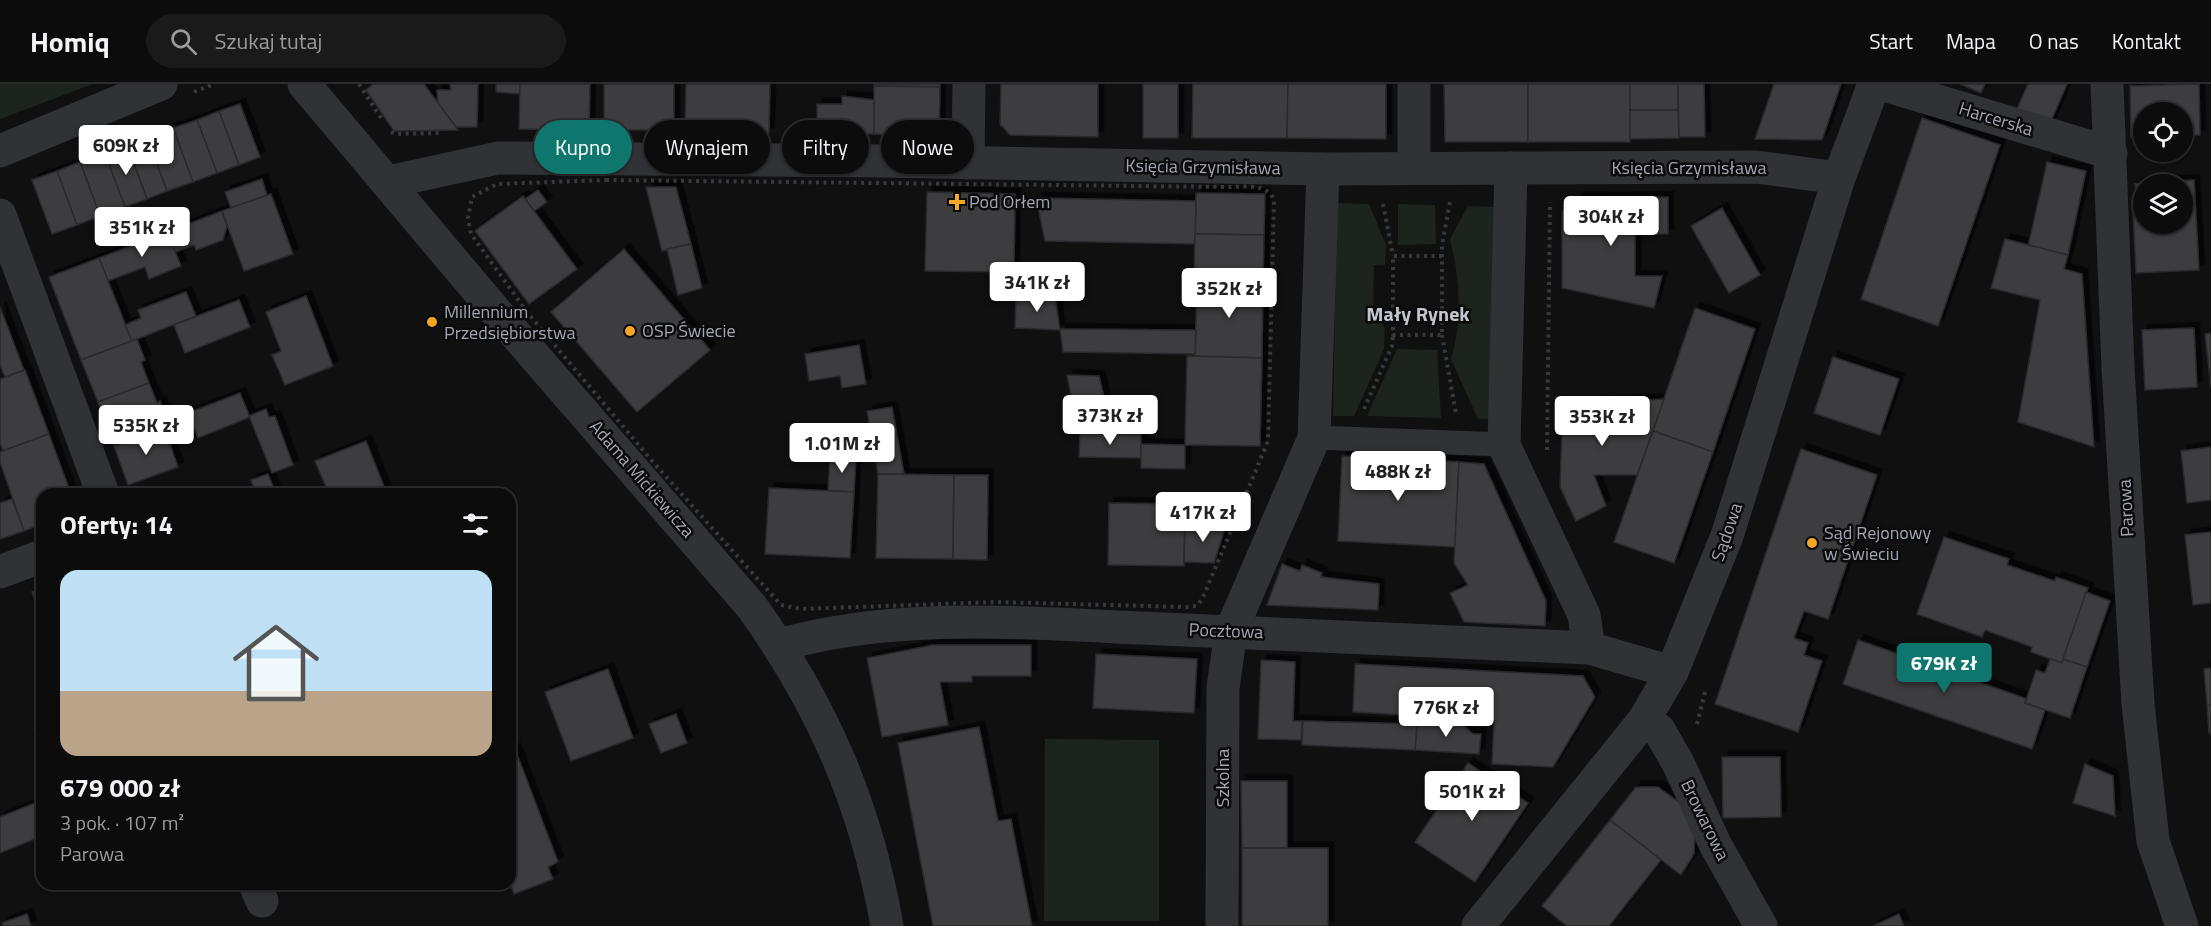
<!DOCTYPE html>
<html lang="pl">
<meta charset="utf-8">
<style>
:root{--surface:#0c0c0d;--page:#1a1a1b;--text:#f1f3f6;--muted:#9a9b9d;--line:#2c2c2e;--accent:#0f766e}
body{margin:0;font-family:"Titillium Web",sans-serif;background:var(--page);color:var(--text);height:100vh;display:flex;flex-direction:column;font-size:22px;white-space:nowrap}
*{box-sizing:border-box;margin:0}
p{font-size:20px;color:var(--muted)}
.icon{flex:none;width:33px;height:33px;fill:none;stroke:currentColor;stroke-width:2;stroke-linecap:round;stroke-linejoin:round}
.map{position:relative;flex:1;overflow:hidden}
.details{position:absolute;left:36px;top:404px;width:480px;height:402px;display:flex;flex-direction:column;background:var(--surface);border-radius:18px;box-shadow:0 2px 4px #0004,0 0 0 2px var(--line)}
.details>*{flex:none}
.top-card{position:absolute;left:534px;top:36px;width:570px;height:54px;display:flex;gap:12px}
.controls{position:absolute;left:2133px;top:18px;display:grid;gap:12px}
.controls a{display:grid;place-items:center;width:60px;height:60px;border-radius:50%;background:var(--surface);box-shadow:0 2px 4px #0004,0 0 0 2px var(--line);font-size:30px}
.price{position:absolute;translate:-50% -51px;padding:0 14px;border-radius:6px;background:#fff;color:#222;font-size:20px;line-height:39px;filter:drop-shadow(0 2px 3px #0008)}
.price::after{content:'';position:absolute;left:50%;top:36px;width:18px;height:14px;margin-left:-9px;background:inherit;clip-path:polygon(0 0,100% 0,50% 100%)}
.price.on{background:var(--accent);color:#fff}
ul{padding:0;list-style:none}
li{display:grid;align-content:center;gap:12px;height:318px;padding:0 24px}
li span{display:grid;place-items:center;height:186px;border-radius:18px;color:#555}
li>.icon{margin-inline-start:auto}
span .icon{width:108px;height:108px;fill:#fffc;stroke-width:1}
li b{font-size:26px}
h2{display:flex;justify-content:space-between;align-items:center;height:72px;padding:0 24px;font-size:26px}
.tag{padding:0 21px;border-radius:27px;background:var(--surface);box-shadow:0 2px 4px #0004,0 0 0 2px var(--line);font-size:21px;line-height:54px}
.tag.on{background:var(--accent);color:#fff}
header{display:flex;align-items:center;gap:36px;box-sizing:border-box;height:84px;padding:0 30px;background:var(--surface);border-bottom:2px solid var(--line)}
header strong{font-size:28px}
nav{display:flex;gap:33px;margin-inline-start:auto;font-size:21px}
.search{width:420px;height:54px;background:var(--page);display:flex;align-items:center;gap:15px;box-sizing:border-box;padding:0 21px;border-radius:33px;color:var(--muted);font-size:22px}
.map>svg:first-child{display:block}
.green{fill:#1c241d}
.building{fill:#3c3d41;stroke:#2a2a2d;stroke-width:1.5;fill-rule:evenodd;filter:url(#shadow)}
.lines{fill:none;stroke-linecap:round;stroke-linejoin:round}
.path{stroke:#37393d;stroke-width:4;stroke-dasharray:3 4.5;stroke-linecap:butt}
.pedestrian{stroke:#313236;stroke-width:24}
.minor{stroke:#313236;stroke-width:33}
.tertiary{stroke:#313236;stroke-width:33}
.poi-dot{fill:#f5a724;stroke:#0b0b0c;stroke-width:2}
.labels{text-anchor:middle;stroke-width:5;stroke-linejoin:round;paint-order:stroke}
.street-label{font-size:18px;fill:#a0a7b2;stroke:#0b0b0c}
.poi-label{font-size:18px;fill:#a0a7b2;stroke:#0b0b0c;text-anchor:start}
.neighbourhood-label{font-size:20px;font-weight:bold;fill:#c1c5ce;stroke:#0b0b0c}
</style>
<header>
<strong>Homiq</strong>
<div class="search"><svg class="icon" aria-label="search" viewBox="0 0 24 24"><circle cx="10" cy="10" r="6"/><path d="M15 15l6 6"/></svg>Szukaj tutaj</div>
<nav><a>Start</a><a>Mapa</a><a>O nas</a><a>Kontakt</a></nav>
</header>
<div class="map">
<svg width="2211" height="842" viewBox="0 0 2211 842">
<defs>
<filter id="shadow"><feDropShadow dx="5.5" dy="-5.5" stdDeviation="0" flood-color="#0009"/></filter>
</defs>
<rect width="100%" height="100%" fill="#101011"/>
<g class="green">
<path d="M0,0H93L0,35Z"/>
<path d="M1337,119L1369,120L1386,161L1385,181H1374L1373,227L1385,244L1384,265L1354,332H1333Z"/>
<path d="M1398,120L1435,121L1436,160L1398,161Z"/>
<path d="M1468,122L1495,123L1491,335H1478L1451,275C1463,234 1460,195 1450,155Z"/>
<path d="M1397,265L1437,266L1441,334L1367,332Z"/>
<path d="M1045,655L1159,656V837H1044Z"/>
</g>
<g class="building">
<path d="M373,0H424L458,46L394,47L366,6Z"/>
<path d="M450,0H478L477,43H456L438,19L437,6H451Z"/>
<path d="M496,0H520V10L496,8Z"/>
<path d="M520,0H590L589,46L519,45Z"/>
<rect x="604" y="0" width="70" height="46"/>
<path d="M686,0H770L769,49L685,47Z"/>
<path d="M874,0H940V3L874,2Z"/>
<path d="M1001,0H1098V53L1010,51L1000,40Z"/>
<rect x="1143" y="0" width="35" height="54"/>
<path d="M1193,0H1288L1287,54H1192Z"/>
<path d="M1288,0H1386V55L1287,54Z"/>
<path d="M1444,0H1528V58H1445Z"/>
<rect x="1528" y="0" width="102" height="58"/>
<rect x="1630" y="0" width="48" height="26"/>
<path d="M1678,0H1704L1705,53H1679Z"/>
<path d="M1774,0H1841L1822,56L1755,55Z"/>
<path d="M1960,0H1985L1981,9Z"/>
<path d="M2028,0H2067L2049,42L2016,27Z"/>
<path d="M2199,0L2200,51H2182V28H2144V52L2131,53L2130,2Z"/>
<path d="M874,2L940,3L939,51L874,50Z"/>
<path d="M842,12L874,16V50H817V20H842Z"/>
<path d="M240,20L260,73L239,81L219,27Z"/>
<path d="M1630,26H1678L1679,54L1630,55Z"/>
<path d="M219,27L239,81L217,89L197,36Z"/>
<path d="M1922,34L2000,61L1938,242L1861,215Z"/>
<path d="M197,36L217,89L193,98L173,44Z"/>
<path d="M173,44L193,98L167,107L147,54Z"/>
<path d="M147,54L167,107L147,115L127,61Z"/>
<path d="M127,61L147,115L125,123L105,70Z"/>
<path d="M105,70L125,123L100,132L80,78Z"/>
<path d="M80,78L100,132L77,141L57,87Z"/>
<path d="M2047,78L2086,87L2068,171L2028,163Z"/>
<path d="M57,87L77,141L52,150L32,96Z"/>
<path d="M262,95L267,111L231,124L225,108Z"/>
<path d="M2194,96L2199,186L2136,189L2133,128H2137L2135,100ZM2144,100H2182V140H2144Z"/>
<path d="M646,103H676L691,160L662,167Z"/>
<path d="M538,106L547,118L534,127L525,115Z"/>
<path d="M927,108L1015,110L1014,188L925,187Z"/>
<path d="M1196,109L1265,110L1264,151L1195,150Z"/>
<path d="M271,110L293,170L244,187L222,127Z"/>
<path d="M523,112L577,185L529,220L475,147Z"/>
<path d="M1668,113V150H1635V192H1662L1654,224L1562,204V127L1579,114Z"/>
<path d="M1036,114L1196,117L1195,160L1045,157Z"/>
<path d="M1722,124L1760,191L1729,209L1691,142Z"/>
<path d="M222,127L227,142L223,156L196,166L194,161L175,168L167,148Z"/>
<path d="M167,148L181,182L149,195L145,183L108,197L99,174Z"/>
<path d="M1195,150L1264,151L1263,198L1194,197Z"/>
<path d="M2005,155L2068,171L2064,185L2082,190L2094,363L2018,338L2040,216L1991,204Z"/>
<path d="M691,160L702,204L678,211L667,165Z"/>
<path d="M624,165L710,266L637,328L551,228Z"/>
<path d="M99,174L132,257L81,276L49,193Z"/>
<path d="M1197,197L1263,198L1262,274L1195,272Z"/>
<path d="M186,208L196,232L132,257L125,241L141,234L138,226Z"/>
<path d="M306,212L333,282L285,301L272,271L281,267L266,228Z"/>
<path d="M1016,212L1055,213L1060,246L1015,244Z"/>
<path d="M239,216L250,243L185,269L174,241Z"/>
<path d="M0,223L24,286L5,293L0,281Z"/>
<path d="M1695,224L1755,245L1713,368L1653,347Z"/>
<path d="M2194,244L2197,303L2145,306L2142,246Z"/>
<path d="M1060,245L1196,246L1195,270L1063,268Z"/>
<path d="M2211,249V304L2205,250Z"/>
<path d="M137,255L145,276L141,278L149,299L98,318L81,276Z"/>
<path d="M859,261L866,300L842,304L840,292L809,297L805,270Z"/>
<path d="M1187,272L1262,274L1260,362L1185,361Z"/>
<path d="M1833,273L1899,295L1880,351L1814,329Z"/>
<path d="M25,286L49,350L3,367L0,359V295Z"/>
<path d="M1067,291L1099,292L1112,346H1078Z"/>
<path d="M149,299L157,319L160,317L169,340L114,362L98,318Z"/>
<path d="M240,309L250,333L198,354L188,329Z"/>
<path d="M1664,315L1637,391H1594L1606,422L1576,437L1560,403L1563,320Z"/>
<path d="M892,323L904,390H878L867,327Z"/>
<path d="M266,325L269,333L275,332L293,381L272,389L249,332Z"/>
<path d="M164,343L178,383L128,401L114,362Z"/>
<path d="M1653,347L1713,368L1674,479L1614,458Z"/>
<path d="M1080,349L1141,350V374L1079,373Z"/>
<path d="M49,350L71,410H42V440L24,447L0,378V368Z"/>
<path d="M366,357L387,410H329L315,377Z"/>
<path d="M1141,360L1185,361V385L1141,384Z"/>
<path d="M2211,363V416L2187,419L2181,367Z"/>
<path d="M1801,365L1877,391L1828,535L1804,527L1794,554L1808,559L1804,571L1822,577L1798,648L1715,620Z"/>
<path d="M830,372L856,373L854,408L828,407Z"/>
<path d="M1342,372L1459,378L1455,463L1338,457Z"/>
<path d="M1459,378L1484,380L1546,517L1545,542L1464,538L1450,509L1468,501L1454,479Z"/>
<path d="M268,390L276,410H256L251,396Z"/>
<path d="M878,390L954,391L953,475L876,474Z"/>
<path d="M954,391H988L987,476L953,475Z"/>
<path d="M769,404L854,408L850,474L765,470Z"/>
<path d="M12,415L24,447L0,455V419Z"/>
<path d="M1109,419L1185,420L1184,482L1108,481Z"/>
<path d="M1185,441H1226L1214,479L1184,478Z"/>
<path d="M2211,448V519L2193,521L2185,451Z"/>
<path d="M1944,453L2009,475L2007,481L2055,497L2056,493L2088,504L2062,579L2031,568L2032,563L1985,546L1982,553L1917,530Z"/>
<path d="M1282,480L1300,487L1302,481L1322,489L1321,493L1379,500L1378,526L1267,521Z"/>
<path d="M42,504V534L32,508Z"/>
<path d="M2086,508L2110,517L2087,583L2063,575Z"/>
<path d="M1858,556L2027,615L2025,619L2045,626L2032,665L1843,600Z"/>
<path d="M933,561H1031V592H972V598H940L948,641L882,653L867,574Z"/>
<path d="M1096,570L1197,575L1194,629L1093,624Z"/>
<path d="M2050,575L2062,579L2063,575L2087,583L2070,634L2025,619L2036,586L2045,589Z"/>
<path d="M1261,576L1295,578L1293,637H1302L1301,656L1258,655Z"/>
<path d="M1355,580L1583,592L1595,613L1553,683L1492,680L1494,636L1353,628Z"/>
<path d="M2211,584V621H2207L2204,585Z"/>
<path d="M608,585L633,654L571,677L545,608Z"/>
<path d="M2207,621H2211V649H2209Z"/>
<path d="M676,630L687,659L661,669L649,640Z"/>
<path d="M1417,636L1462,640L1473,650H1481L1479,670L1415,666Z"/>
<path d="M1303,637L1417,640L1415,666L1302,661Z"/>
<path d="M42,641V664L34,644Z"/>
<path d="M979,643L998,737L1011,735L1032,842H933L898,659Z"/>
<path d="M515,665L558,778L548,783L553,795L514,810L510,799V666Z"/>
<path d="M1722,673H1780L1781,733L1723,734Z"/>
<path d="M1468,679L1528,719L1475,798L1415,758Z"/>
<path d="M2085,680L2113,692L2115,732L2073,719Z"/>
<path d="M1241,697H1287V764H1242Z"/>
<path d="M1636,703H1658L1684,722L1695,747L1694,770L1681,791L1610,736Z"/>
<path d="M40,717L42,752L0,769V733Z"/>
<path d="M1610,736L1661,776L1609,842H1567L1542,822Z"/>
<rect x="1242" y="764" width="86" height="78"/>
<path d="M282,800H304L285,807Z"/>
<path d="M27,830L31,842H3L2,839Z"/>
<path d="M1899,830L1904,842H1873Z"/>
</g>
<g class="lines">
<g class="path">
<path d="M359,0L383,37"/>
<path d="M194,8L214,0"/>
<path d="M391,48L396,50L440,49"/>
<path d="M606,96L1229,103C1246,103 1267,99 1274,116L1268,357L1202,516L1196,522L1186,523L995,518L801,525L781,521L652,377L527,228L471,150L468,134L472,113L497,100Z"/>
<path d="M1383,120L1393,172"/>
<path d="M1442,172H1393V251H1442V161L1450,118"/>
<path d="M1442,251L1456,330"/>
<path d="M1364,325L1392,262L1393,251"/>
<path d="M1547,366L1550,118"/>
<path d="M1697,640L1706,604"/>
</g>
<path class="pedestrian" d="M1327,354L1491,360"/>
<g class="minor">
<path d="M1414,0V84"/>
<path d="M1881,0L2111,69"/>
<path d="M2107,0L2118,284L2138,620L2153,757L2182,842"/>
<path d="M0,67L161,0"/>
<path d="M968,79L969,0"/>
<path d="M1511,84L1504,361L1584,531L1589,564"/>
<path d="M388,98L498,74L881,77L1323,85L1756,83L1839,94"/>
<path d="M0,131L103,410"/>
<path d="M0,488L42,472"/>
<path d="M779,561C904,526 1035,540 1163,545C1305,550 1447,557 1589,564L1672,588"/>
<path d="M1644,636L1659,646L1678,679L1715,760L1761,842"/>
<path d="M255,800L262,817"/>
<path d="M1222,842L1223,604L1231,547L1314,354L1323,85"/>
<path d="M1478,842L1644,636L1672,588L1727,452L1839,94L1874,0"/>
</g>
<path class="tertiary" d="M304,0L491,222L752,523C823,622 866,721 887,842"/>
</g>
<g class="poi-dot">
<path d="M954 109h6v6h6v6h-6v6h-6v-6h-6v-6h6z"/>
<circle cx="432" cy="238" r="6"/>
<circle cx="630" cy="247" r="6"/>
<circle cx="1812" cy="459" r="6"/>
</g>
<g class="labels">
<g class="street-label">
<text transform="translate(1996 35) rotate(17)" y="6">Harcerska</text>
<text transform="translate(1203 83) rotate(1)" y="6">Księcia Grzymisława</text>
<text x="1689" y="90">Księcia Grzymisława</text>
<text transform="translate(642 395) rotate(49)" y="6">Adama Mickiewicza</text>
<text transform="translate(2126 424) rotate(-93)" y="6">Parowa</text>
<text transform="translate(1727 448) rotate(-71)" y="6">Sądowa</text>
<text transform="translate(1226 547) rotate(2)" y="6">Pocztowa</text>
<text transform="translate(1223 694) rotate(-90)" y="6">Szkolna</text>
<text transform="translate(1705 736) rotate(64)" y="6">Browarowa</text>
</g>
<g class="poi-label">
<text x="969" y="124">Pod Orłem</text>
<text x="444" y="234">Millennium<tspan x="444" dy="21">Przedsiębiorstwa</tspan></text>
<text x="642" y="253">OSP Świecie</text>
<text x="1824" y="455">Sąd Rejonowy<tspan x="1824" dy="21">w Świeciu</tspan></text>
</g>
<g class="neighbourhood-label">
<text x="1418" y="237">Mały Rynek</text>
</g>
</g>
</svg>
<div class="controls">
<a><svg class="icon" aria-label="locate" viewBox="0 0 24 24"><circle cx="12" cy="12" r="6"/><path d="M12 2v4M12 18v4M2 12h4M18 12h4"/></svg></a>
<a><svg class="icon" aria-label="layers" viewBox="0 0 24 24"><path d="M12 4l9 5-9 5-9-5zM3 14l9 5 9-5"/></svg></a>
</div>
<b class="price" style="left:126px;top:92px">609K zł</b>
<b class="price" style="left:1611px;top:163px">304K zł</b>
<b class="price" style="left:142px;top:174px">351K zł</b>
<b class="price" style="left:1037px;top:229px">341K zł</b>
<b class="price" style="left:1229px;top:235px">352K zł</b>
<b class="price" style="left:1110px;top:362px">373K zł</b>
<b class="price" style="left:1602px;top:363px">353K zł</b>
<b class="price" style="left:146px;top:372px">535K zł</b>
<b class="price" style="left:842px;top:390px">1.01M zł</b>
<b class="price" style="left:1398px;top:418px">488K zł</b>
<b class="price" style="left:1203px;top:459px">417K zł</b>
<b class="price on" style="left:1944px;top:610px">679K zł</b>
<b class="price" style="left:1446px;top:654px">776K zł</b>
<b class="price" style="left:1472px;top:738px">501K zł</b>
<div class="top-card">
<a class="tag on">Kupno</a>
<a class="tag">Wynajem</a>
<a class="tag">Filtry</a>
<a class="tag">Nowe</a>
</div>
<section class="details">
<h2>Oferty: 14<svg class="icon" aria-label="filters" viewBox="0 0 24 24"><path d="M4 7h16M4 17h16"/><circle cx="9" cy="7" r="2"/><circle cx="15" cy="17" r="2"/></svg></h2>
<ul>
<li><span style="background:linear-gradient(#bfe0f5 65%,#b9a48a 0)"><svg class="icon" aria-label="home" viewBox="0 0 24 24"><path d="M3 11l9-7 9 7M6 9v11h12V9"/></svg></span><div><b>679 000 zł</b><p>3 pok. · 107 m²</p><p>Parowa</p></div></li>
</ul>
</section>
</div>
